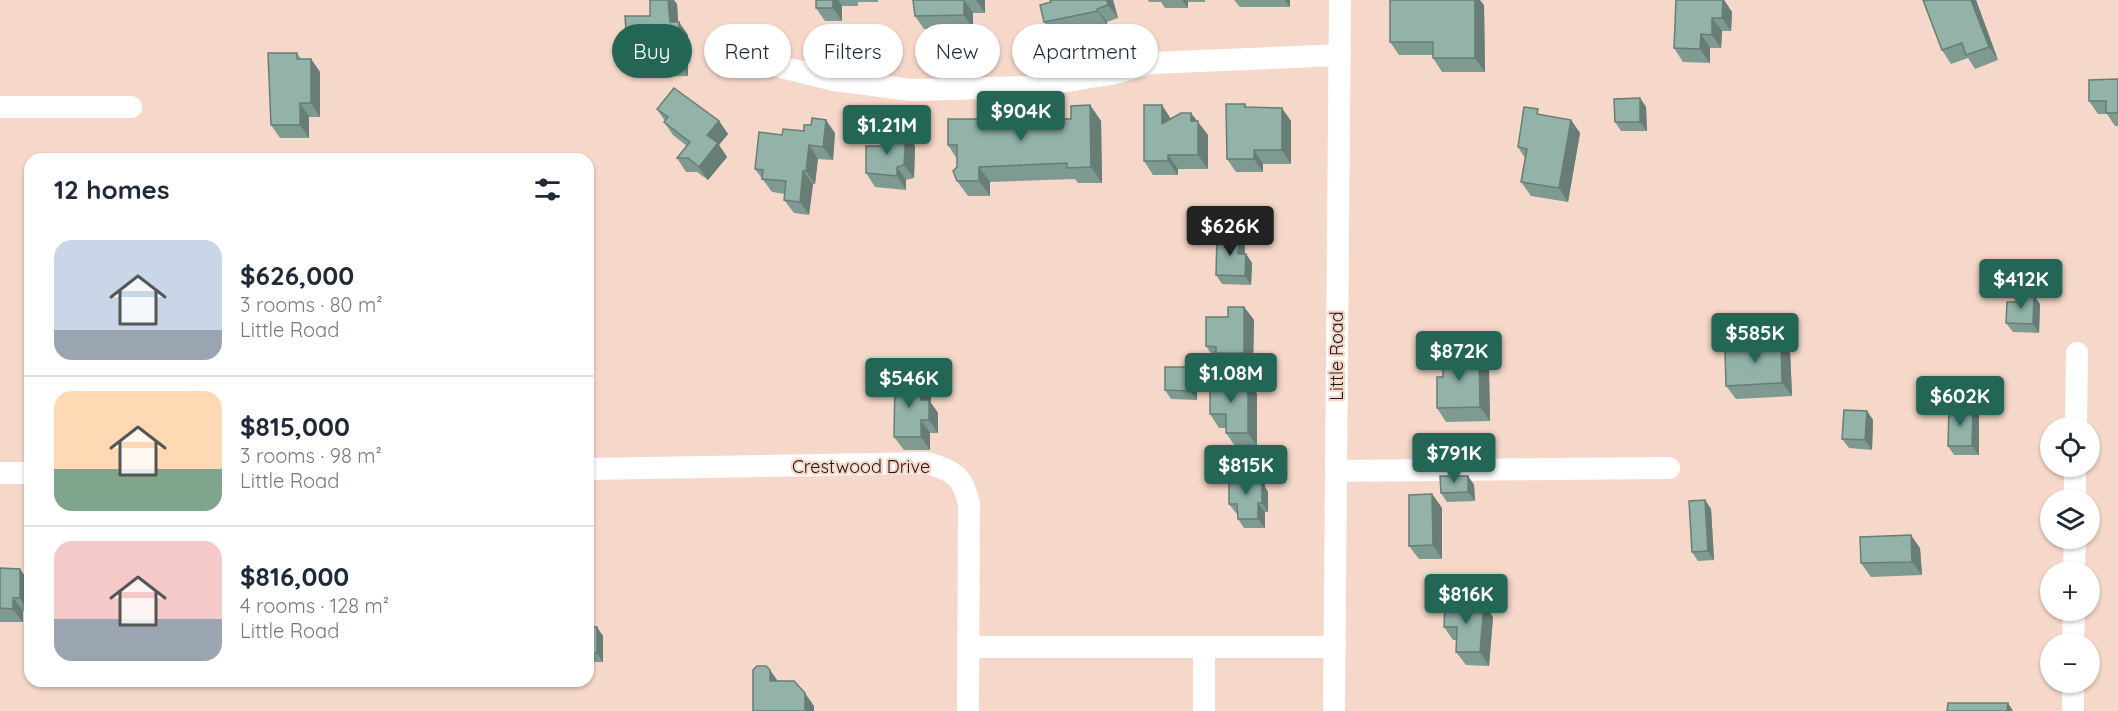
<!DOCTYPE html>
<meta charset="utf-8">
<style>
:root{--surface:#fff;--page:#f2f2f3;--text:#1f2937;--muted:#747a83;--line:#e0e1e3;--accent:#246655}
body{margin:0;font-family:Quicksand,sans-serif;background:var(--page);color:var(--text);height:100vh;display:flex;flex-direction:column;font-size:22px;white-space:nowrap}
*{box-sizing:border-box;margin:0}
p{font-size:20px;color:var(--muted)}
.icon{flex:none;width:33px;height:33px;fill:none;stroke:currentColor;stroke-width:2;stroke-linecap:round;stroke-linejoin:round}
.map{position:relative;flex:1;overflow:hidden}
.sheet{position:absolute;left:24px;top:153px;width:570px;height:534px;display:flex;flex-direction:column;background:var(--surface);border-radius:18px;box-shadow:0 2px 4px #0004}
.sheet>*{flex:none}
.banner{position:absolute;left:612px;top:24px;width:570px;height:54px;display:flex;gap:12px}
.buttons{position:absolute;left:2040px;top:417px;display:grid;gap:12px}
.buttons a{display:grid;place-items:center;width:60px;height:60px;border-radius:50%;background:var(--surface);box-shadow:0 2px 4px #0004;font-size:30px}
.price{position:absolute;translate:-50% -51px;padding:0 14px;border-radius:6px;background:var(--accent);color:#fff;font-size:20px;line-height:39px;filter:drop-shadow(0 2px 3px #0008)}
.price::after{content:'';position:absolute;left:50%;top:36px;width:18px;height:14px;margin-left:-9px;background:inherit;clip-path:polygon(0 0,100% 0,50% 100%)}
.price.selected{background:#222;color:#fff}
ul{padding:0;list-style:none}
li{display:flex;align-items:center;gap:18px;height:150px;padding:0 30px}
li+li{border-top:2px solid var(--line)}
li span{display:grid;place-items:center;flex:none;width:168px;height:120px;border-radius:18px;color:#555}
li>.icon{margin-inline-start:auto}
span .icon{width:72px;height:72px;fill:#fffc;stroke-width:1}
li b{font-size:26px}
h2{display:flex;justify-content:space-between;align-items:center;height:72px;padding:0 30px;font-size:26px}
.pill{padding:0 21px;border-radius:27px;background:var(--surface);box-shadow:0 2px 4px #0004;font-size:21px;line-height:54px}
.pill.selected{background:var(--accent);color:#fff}
.map>svg:first-child{display:block}
.lines{fill:none;stroke-linecap:round;stroke-linejoin:round}
.minor{stroke:#fff;stroke-width:22}
.wall{fill:#7e9a91}
.shaded-wall{fill:#677d76}
.building{fill:#93b3a9;stroke:#677d76;stroke-width:1.5}
.labels{text-anchor:middle;stroke-width:4.5;stroke-linejoin:round;paint-order:stroke}
.street-label{font-size:18px;fill:#221813;stroke:#f5d8c9}
</style>
<div class="map">
<svg width="2118" height="711" viewBox="0 0 2118 711">
<rect width="100%" height="100%" fill="#f5d8c9"/>
<g class="lines">
<g class="minor">
<path d="M757,61L834,80L911,90L1030,87L1110,74L1152,63L1340,55"/>
<path d="M0,107H131"/>
<path d="M2076,428L2077,353"/>
<path d="M588,469L927,463C954,471 963,476 969,504L968,711"/>
<path d="M1336,471L1669,468"/>
<path d="M0,473H30"/>
<path d="M2075,500V466"/>
<path d="M2074,572L2075,538"/>
<path d="M2073,644L2074,610"/>
<path d="M969,647H1335"/>
<path d="M1204,647V711"/>
<path d="M1334,711L1340,0"/>
<path d="M2073,711V682"/>
</g>
</g>
<g class="wall">
<path d="M816,0H878V2H858V6H842V21H825L816,8Z"/>
<path d="M913,0H985V13H973V29H924L915,16Z"/>
<path d="M1113,0L1118,18L1107,22V25L1054,35L1044,22Z"/>
<path d="M1148,0H1205V2H1188V8H1165L1161,2H1149Z"/>
<path d="M1234,0H1290V7H1240Z"/>
<path d="M1676,0H1724L1732,12L1731,31H1722L1721,48H1710V63L1683,62L1674,48Z"/>
<path d="M1976,0L1998,60L1975,69L1968,58L1951,64L1942,50Z"/>
<path d="M677,4L678,22L688,35V76L638,77L628,63L650,16Z"/>
<path d="M1484,5L1485,72H1442L1433,58V55H1399L1390,42Z"/>
<path d="M297,53L301,59H311L320,72V117H309V138H280L271,125Z"/>
<path d="M2118,79V126H2115L2107,114H2098L2089,101Z"/>
<path d="M1640,98L1646,107L1647,131H1621L1615,122Z"/>
<path d="M1245,104L1247,107L1291,121V164H1263V172H1236L1227,159Z"/>
<path d="M1090,105L1101,121L1102,183H1078L1075,179L990,182V196H968L957,181V159L948,145L1071,119Z"/>
<path d="M657,109L719,121L728,134L719,145L727,157L708,180L697,172H686L677,158L687,146L673,135L664,122L665,121Z"/>
<path d="M1542,115L1571,120L1580,133L1568,202L1531,196L1521,182L1525,158L1518,147Z"/>
<path d="M1171,119L1197,121L1208,135V169H1178V175H1153L1144,161Z"/>
<path d="M804,131L835,133L833,160L818,159L815,184H813L809,215L794,213L784,200L785,194L772,192L755,169Z"/>
<path d="M915,146L914,178L906,180V190L875,187L866,173Z"/>
<path d="M1245,245V254H1246L1252,263L1251,285L1222,284L1216,275Z"/>
<path d="M2040,304L2039,333L2013,332L2006,323Z"/>
<path d="M1244,307L1254,320L1253,367L1226,366L1221,360H1215L1206,346L1228,317Z"/>
<path d="M1781,337L1790,350L1792,396L1736,399L1726,386L1755,350Z"/>
<path d="M30,364V409L25,403Z"/>
<path d="M1489,368L1490,421L1446,422L1437,408L1443,377Z"/>
<path d="M1197,376V400L1171,399L1165,390Z"/>
<path d="M1248,380L1257,394V446H1235L1226,433V428H1219L1210,414Z"/>
<path d="M931,394V403L938,413V433H930V450H904L894,437Z"/>
<path d="M1867,411L1873,420L1872,450L1849,448L1842,439Z"/>
<path d="M1979,416V455H1954L1948,446Z"/>
<path d="M1258,474L1265,484V487L1268,492V512H1265V528H1244L1238,519V513H1236L1229,504L1237,483Z"/>
<path d="M1468,476L1474,485L1475,501L1447,502L1441,493Z"/>
<path d="M1432,494L1442,508V559H1419L1409,546Z"/>
<path d="M1705,500L1711,509L1714,560L1698,561L1692,552Z"/>
<path d="M1920,548L1922,575L1871,577L1861,563Z"/>
<path d="M0,568L20,569L29,582V611H23V622H0Z"/>
<path d="M1484,604L1493,617L1489,666L1466,665L1456,652L1457,640H1453L1444,627Z"/>
<path d="M588,627L603,636V662H592V667H588Z"/>
</g>
<g class="shaded-wall">
<path d="M668,0H674L677,4L679,35L670,22Z"/>
<path d="M833,0H838L842,6V21L833,8Z"/>
<path d="M964,0L973,13V29L964,15Z"/>
<path d="M976,0H985V13Z"/>
<path d="M1107,0H1113L1118,18L1108,5Z"/>
<path d="M1182,0H1187L1188,2V8Z"/>
<path d="M1285,0H1290V7Z"/>
<path d="M1475,0H1480L1484,5L1485,72L1475,58Z"/>
<path d="M1723,0H1724L1732,12L1731,31L1722,18Z"/>
<path d="M1971,0H1976L1998,60L1989,47Z"/>
<path d="M1097,9L1107,22V25L1098,11Z"/>
<path d="M1712,18L1722,31L1721,48L1712,35Z"/>
<path d="M679,22L688,35V76L679,63Z"/>
<path d="M1701,34L1710,48V63L1700,49Z"/>
<path d="M311,59L320,72V117L311,103Z"/>
<path d="M1640,98L1646,107L1647,131L1640,122Z"/>
<path d="M300,103L309,117V138L300,125Z"/>
<path d="M1090,105L1101,121L1102,183L1091,167Z"/>
<path d="M1162,105L1171,119L1162,124Z"/>
<path d="M1282,108L1291,121V164L1282,150Z"/>
<path d="M1191,113L1208,135V169L1198,155L1191,121Z"/>
<path d="M826,120L835,133L833,160L823,147Z"/>
<path d="M1571,120L1580,133L1568,202L1559,188Z"/>
<path d="M719,121L728,134L719,145L727,157L708,180L699,167L707,135Z"/>
<path d="M906,132L915,146L914,178L904,165Z"/>
<path d="M809,145L818,159L815,184L806,171Z"/>
<path d="M1254,150L1263,164V172L1254,159Z"/>
<path d="M1168,155L1178,169V175L1168,161Z"/>
<path d="M897,167L906,180V190L897,176Z"/>
<path d="M979,167L990,182V196L979,181Z"/>
<path d="M803,171L813,184L809,215L800,202Z"/>
<path d="M1239,236L1245,245L1244,263L1238,254Z"/>
<path d="M1246,254L1252,263L1251,285L1245,276Z"/>
<path d="M2034,295L2040,304L2039,333L2033,324Z"/>
<path d="M1244,307L1254,320L1253,367L1244,353Z"/>
<path d="M1781,337L1790,350L1792,396L1782,383Z"/>
<path d="M1479,354L1489,368L1490,421L1480,407Z"/>
<path d="M1191,367L1197,376V400L1190,391Z"/>
<path d="M1248,380L1257,394V446L1248,433Z"/>
<path d="M922,381L931,394V403L938,413V433L929,420L921,400Z"/>
<path d="M1973,407L1979,416V455L1972,446Z"/>
<path d="M1867,411L1873,420L1872,450L1865,440Z"/>
<path d="M921,420L930,433V450L921,437Z"/>
<path d="M1258,474L1265,484V487L1268,492V512L1262,503L1258,483Z"/>
<path d="M1468,476L1474,485L1475,501L1468,492Z"/>
<path d="M1432,494L1442,508V559L1433,545Z"/>
<path d="M1705,500L1711,509L1714,560L1708,551Z"/>
<path d="M1258,503L1265,512V528L1258,519Z"/>
<path d="M1911,535L1920,548L1922,575L1912,562Z"/>
<path d="M20,569L29,582V611L20,598Z"/>
<path d="M13,598L23,611V622L13,609Z"/>
<path d="M1484,604L1493,617L1489,666L1480,652Z"/>
<path d="M597,627L603,636V662L597,653Z"/>
<path d="M588,656L592,662V667L588,661Z"/>
<path d="M770,670L780,684L770,681Z"/>
<path d="M805,693L814,706V711H805Z"/>
<path d="M2008,703L2013,711H2007Z"/>
</g>
<g class="building">
<path d="M650,0H668L670,22H679V63H628L625,16H650Z"/>
<rect x="816" y="0" width="17" height="8"/>
<path d="M913,0H964V15L915,16Z"/>
<path d="M1050,0H1107L1108,5L1097,9L1098,11L1044,22L1040,5L1051,2Z"/>
<path d="M1390,0H1475V58H1433V42H1390Z"/>
<path d="M1676,0H1723L1722,18H1712V35L1701,34L1700,49L1674,48Z"/>
<path d="M1923,0H1971L1989,47L1966,55L1962,43L1942,50Z"/>
<path d="M268,53H297V59H311V103H300V125H271Z"/>
<path d="M2118,79V113H2106V101H2089V80Z"/>
<path d="M674,88L719,121L707,135L718,143L699,167L688,158H677L690,142L664,122L668,117L657,109Z"/>
<path d="M1640,98V122H1615L1614,99Z"/>
<path d="M1226,104H1245V107L1282,108V150H1254V159H1227Z"/>
<path d="M1090,105L1091,167L1067,168V163L979,167V181H957L953,171L957,167V145H948V119H1071V106Z"/>
<path d="M1144,105H1162V124L1181,113H1191V121H1198V155H1168V161H1144Z"/>
<path d="M1524,107L1538,109L1537,114L1571,120L1559,188L1521,182L1527,149L1518,147Z"/>
<path d="M812,118L826,120L823,147L809,145L806,171H803L800,202L784,200L786,181L762,179L763,170L755,169L759,132L782,135L783,129L804,131V125H811Z"/>
<path d="M889,132H906L904,165L897,167V176L866,173V146H889Z"/>
<path d="M1217,235L1239,236L1238,254H1246L1245,276L1216,275Z"/>
<path d="M2018,294L2034,295L2033,324L2006,323L2007,302H2018Z"/>
<path d="M1228,307H1244V353H1216V347L1206,346V317H1228Z"/>
<path d="M1781,337L1782,383L1726,386L1725,351L1755,350L1754,338Z"/>
<path d="M1479,354L1480,407L1437,408V377H1443V355Z"/>
<rect x="25" y="364" width="5" height="39"/>
<path d="M1165,367H1191L1190,391L1165,390Z"/>
<path d="M895,380L922,381L921,400H929V420H921V437H894Z"/>
<path d="M1248,380V433H1226V414H1210V381Z"/>
<path d="M1949,407H1973L1972,446H1948Z"/>
<path d="M1844,410L1867,411L1865,440L1842,439Z"/>
<path d="M1237,474H1258V483H1262V503H1258V519H1238L1237,504H1229V483H1237Z"/>
<path d="M1440,476H1468V492L1441,493Z"/>
<path d="M1432,494L1433,545L1409,546V495Z"/>
<path d="M1705,500L1708,551L1692,552L1689,501Z"/>
<path d="M1911,535L1912,562L1861,563L1860,537Z"/>
<path d="M0,568L20,569V598H13V609L0,608Z"/>
<path d="M1445,603L1484,604L1480,652H1456L1457,627H1444Z"/>
<rect x="588" y="627" width="9" height="26"/>
<path d="M757,666H766L770,670V681H794L805,693V711H753V670Z"/>
<path d="M1948,703H2008L2007,711H1947Z"/>
</g>
<g class="labels">
<g class="street-label">
<text transform="translate(1337 356) rotate(-90)" y="6">Little Road</text>
<text x="861" y="473">Crestwood Drive</text>
</g>
</g>
</svg>
<div class="buttons">
<a><svg class="icon" aria-label="locate" viewBox="0 0 24 24"><circle cx="12" cy="12" r="6"/><path d="M12 2v4M12 18v4M2 12h4M18 12h4"/></svg></a>
<a><svg class="icon" aria-label="layers" viewBox="0 0 24 24"><path d="M12 4l9 5-9 5-9-5zM3 14l9 5 9-5"/></svg></a>
<a>+</a>
<a>−</a>
</div>
<b class="price" style="left:1021px;top:142px">$904K</b>
<b class="price" style="left:887px;top:156px">$1.21M</b>
<b class="price selected" style="left:1230px;top:257px">$626K</b>
<b class="price" style="left:2021px;top:310px">$412K</b>
<b class="price" style="left:1755px;top:364px">$585K</b>
<b class="price" style="left:1459px;top:382px">$872K</b>
<b class="price" style="left:1231px;top:404px">$1.08M</b>
<b class="price" style="left:909px;top:409px">$546K</b>
<b class="price" style="left:1960px;top:427px">$602K</b>
<b class="price" style="left:1454px;top:484px">$791K</b>
<b class="price" style="left:1246px;top:496px">$815K</b>
<b class="price" style="left:1466px;top:625px">$816K</b>
<div class="banner">
<a class="pill selected">Buy</a>
<a class="pill">Rent</a>
<a class="pill">Filters</a>
<a class="pill">New</a>
<a class="pill">Apartment</a>
</div>
<section class="sheet">
<h2>12 homes<svg class="icon" aria-label="filters" viewBox="0 0 24 24"><path d="M4 7h16M4 17h16"/><circle cx="9" cy="7" r="2"/><circle cx="15" cy="17" r="2"/></svg></h2>
<ul>
<li><span style="background:linear-gradient(#c9d6e8 75%,#9aa5b1 0)"><svg class="icon" aria-label="home" viewBox="0 0 24 24"><path d="M3 11l9-7 9 7M6 9v11h12V9"/></svg></span><div><b>$626,000</b><p>3 rooms · 80 m²</p><p>Little Road</p></div></li>
<li><span style="background:linear-gradient(#ffd9b3 65%,#7fa58c 0)"><svg class="icon" aria-label="home" viewBox="0 0 24 24"><path d="M3 11l9-7 9 7M6 9v11h12V9"/></svg></span><div><b>$815,000</b><p>3 rooms · 98 m²</p><p>Little Road</p></div></li>
<li><span style="background:linear-gradient(#f6c9c9 65%,#9aa5b1 0)"><svg class="icon" aria-label="home" viewBox="0 0 24 24"><path d="M3 11l9-7 9 7M6 9v11h12V9"/></svg></span><div><b>$816,000</b><p>4 rooms · 128 m²</p><p>Little Road</p></div></li>
</ul>
</section>
</div>
